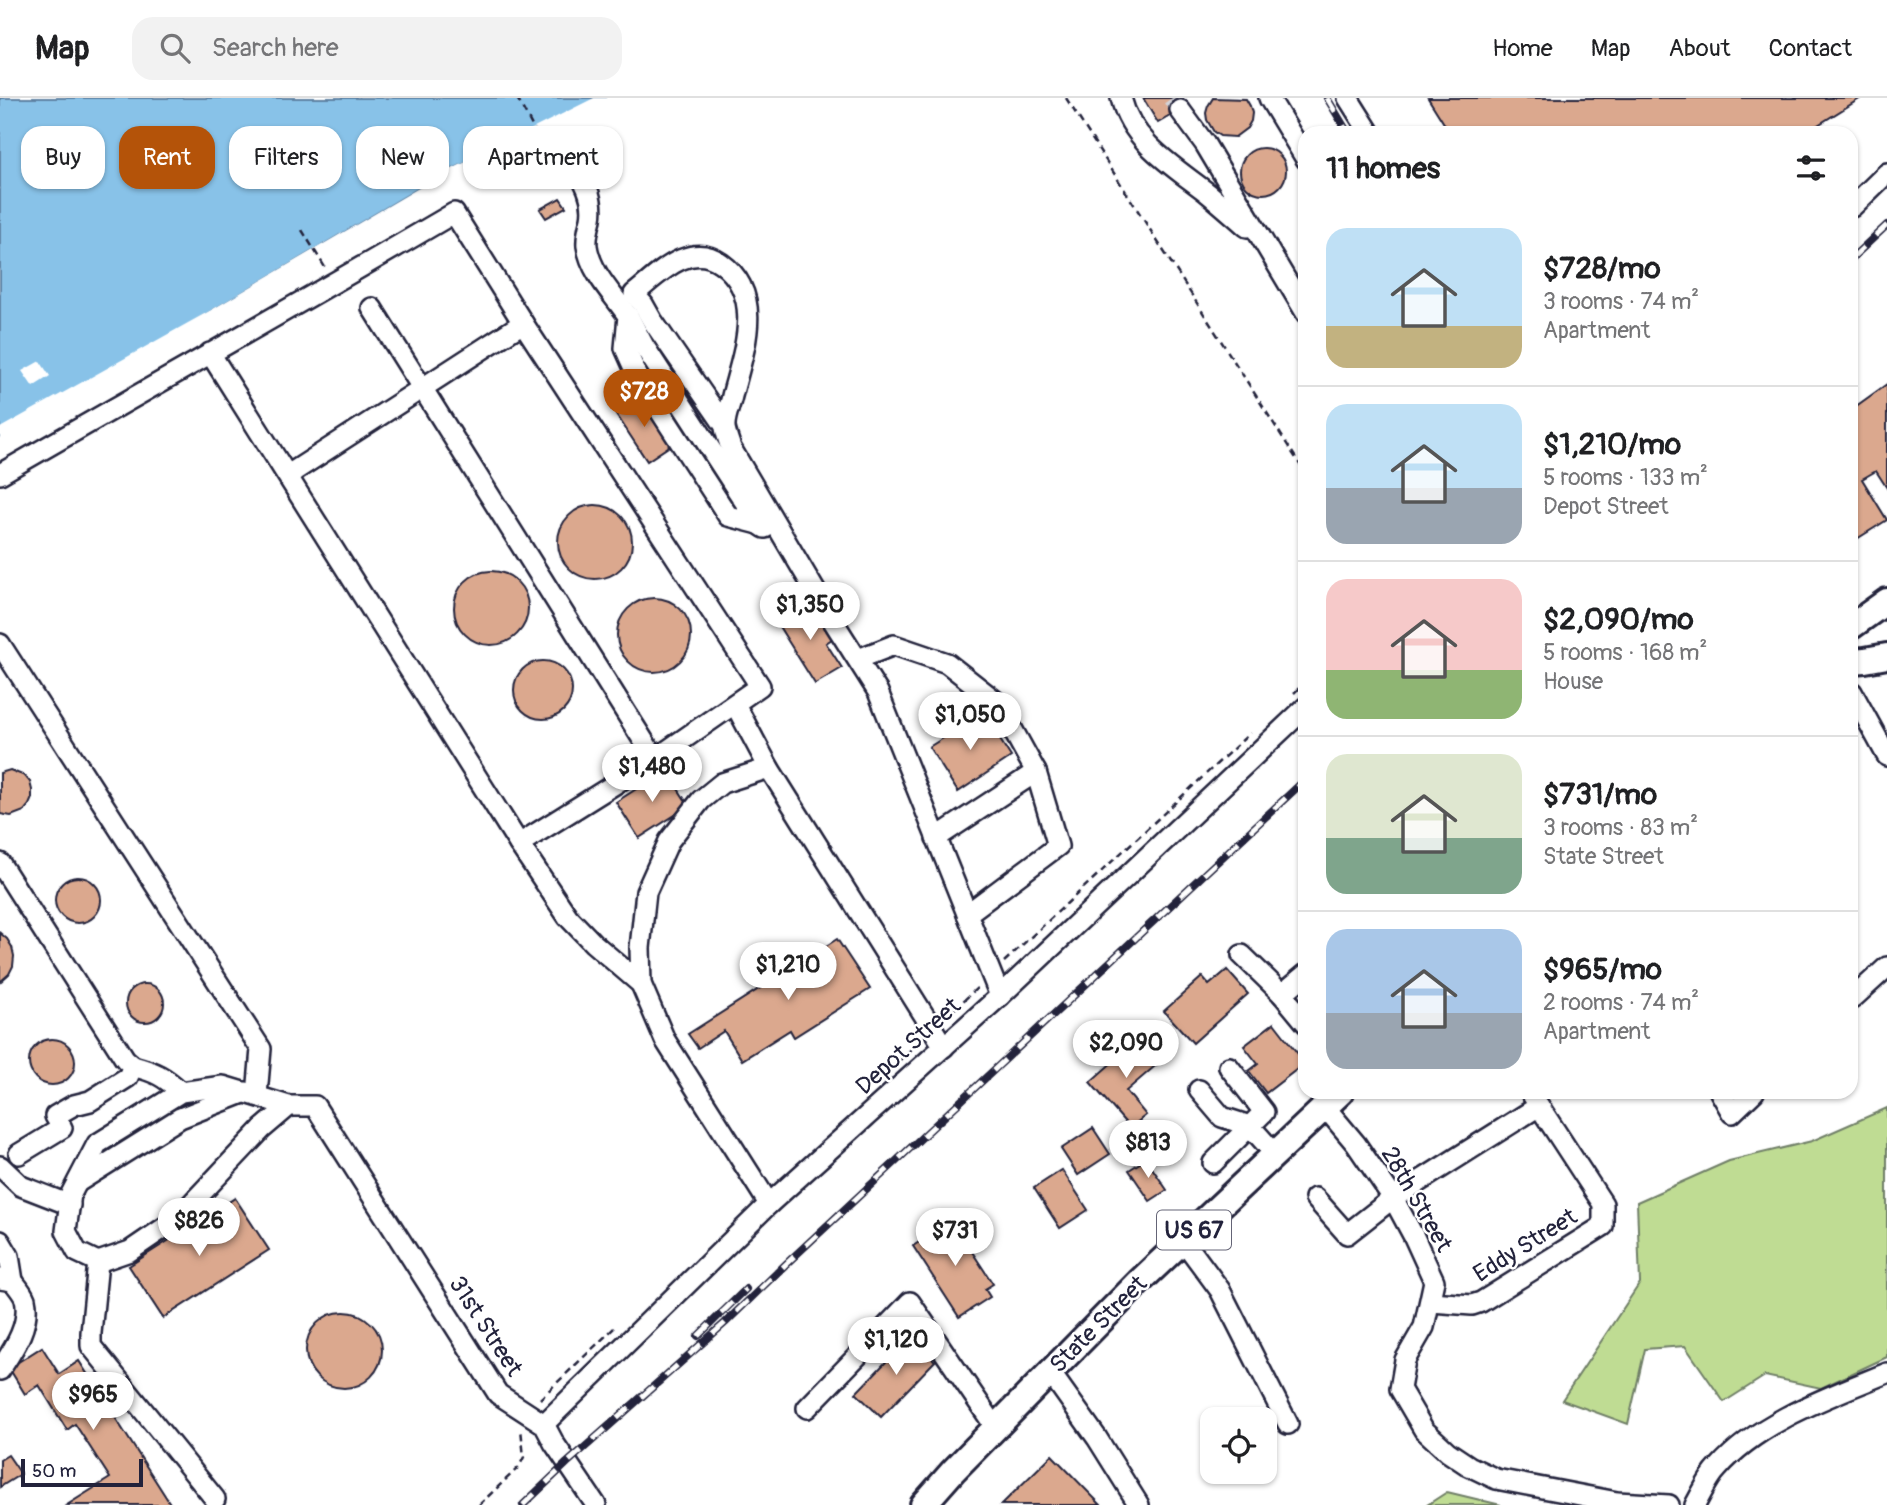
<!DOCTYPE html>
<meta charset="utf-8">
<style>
:root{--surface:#fff;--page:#f2f2f2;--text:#202124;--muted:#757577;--line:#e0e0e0;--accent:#b45309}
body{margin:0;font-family:Pangolin,sans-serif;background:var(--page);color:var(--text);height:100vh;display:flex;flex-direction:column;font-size:26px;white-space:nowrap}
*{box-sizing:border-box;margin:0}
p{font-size:23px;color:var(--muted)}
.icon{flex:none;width:38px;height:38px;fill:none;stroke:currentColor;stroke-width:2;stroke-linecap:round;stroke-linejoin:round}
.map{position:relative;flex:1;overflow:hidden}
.drawer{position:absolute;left:1298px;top:28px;width:560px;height:973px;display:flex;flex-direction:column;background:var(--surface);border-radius:21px;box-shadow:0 2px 5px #0004}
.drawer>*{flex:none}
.guide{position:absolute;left:21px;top:28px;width:665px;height:63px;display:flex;gap:14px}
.buttons{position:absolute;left:1200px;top:1309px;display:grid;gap:14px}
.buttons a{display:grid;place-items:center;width:77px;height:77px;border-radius:14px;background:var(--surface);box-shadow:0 2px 5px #0004;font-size:35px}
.scale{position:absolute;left:21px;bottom:18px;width:122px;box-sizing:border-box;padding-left:7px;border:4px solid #22223b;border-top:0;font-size:19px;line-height:24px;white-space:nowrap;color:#22223b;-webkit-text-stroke:5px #fff;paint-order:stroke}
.price{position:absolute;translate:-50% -60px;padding:0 16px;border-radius:24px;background:#fff;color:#222;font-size:23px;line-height:46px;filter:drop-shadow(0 2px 4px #0008)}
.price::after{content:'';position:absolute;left:50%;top:42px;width:21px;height:16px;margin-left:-10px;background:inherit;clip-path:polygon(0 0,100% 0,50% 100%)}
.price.selected{background:var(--accent);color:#fff}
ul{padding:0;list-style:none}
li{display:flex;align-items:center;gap:21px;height:175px;padding:0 28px}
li+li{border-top:2px solid var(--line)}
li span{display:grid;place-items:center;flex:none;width:196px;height:140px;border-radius:21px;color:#555}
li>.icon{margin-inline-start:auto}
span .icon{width:84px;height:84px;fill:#fffc;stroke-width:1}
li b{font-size:30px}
h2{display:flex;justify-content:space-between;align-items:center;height:84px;padding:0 28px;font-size:30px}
.chip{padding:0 24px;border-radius:21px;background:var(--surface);box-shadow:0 2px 5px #0004;font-size:24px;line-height:63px}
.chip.selected{background:var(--accent);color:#fff}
header{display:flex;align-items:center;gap:42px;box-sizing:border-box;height:98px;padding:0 35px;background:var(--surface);border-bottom:2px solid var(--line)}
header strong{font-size:33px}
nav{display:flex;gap:38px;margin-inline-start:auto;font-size:24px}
.search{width:490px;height:63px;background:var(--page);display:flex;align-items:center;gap:18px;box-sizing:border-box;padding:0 24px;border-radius:21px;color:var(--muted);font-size:26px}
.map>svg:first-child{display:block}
.green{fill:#bfdc93;stroke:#707f67;stroke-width:2}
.water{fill:#88c2e8;stroke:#5f82a3;stroke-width:2}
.pier{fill:#fff}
.building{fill:#dba88e;stroke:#22223b;stroke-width:2}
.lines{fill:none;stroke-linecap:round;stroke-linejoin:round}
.minor-tunnel{stroke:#d3d3d8;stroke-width:19;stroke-dasharray:19 10;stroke-linecap:butt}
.minor-casing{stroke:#22223b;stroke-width:24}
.major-casing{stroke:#22223b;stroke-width:30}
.path{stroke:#22223b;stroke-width:2.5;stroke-dasharray:7 5;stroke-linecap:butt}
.minor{stroke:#fff;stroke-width:19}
.major{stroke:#fff;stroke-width:24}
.rail-casing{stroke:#22223b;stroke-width:8}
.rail{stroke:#fff;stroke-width:5;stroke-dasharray:16;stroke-linecap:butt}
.labels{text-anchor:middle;stroke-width:5;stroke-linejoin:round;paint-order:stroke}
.shield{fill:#fff;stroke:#646476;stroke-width:2}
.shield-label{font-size:23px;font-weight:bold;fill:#22223b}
.street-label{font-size:24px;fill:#22223b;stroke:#fff}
</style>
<header>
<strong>Map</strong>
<div class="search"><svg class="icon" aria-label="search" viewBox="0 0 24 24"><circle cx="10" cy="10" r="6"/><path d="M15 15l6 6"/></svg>Search here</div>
<nav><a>Home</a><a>Map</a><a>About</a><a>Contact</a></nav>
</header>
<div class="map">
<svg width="1887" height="1407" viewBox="0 0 1887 1407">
<rect width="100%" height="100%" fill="#fff"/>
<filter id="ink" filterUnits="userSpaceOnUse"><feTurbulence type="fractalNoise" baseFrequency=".0143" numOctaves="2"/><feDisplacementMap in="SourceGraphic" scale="14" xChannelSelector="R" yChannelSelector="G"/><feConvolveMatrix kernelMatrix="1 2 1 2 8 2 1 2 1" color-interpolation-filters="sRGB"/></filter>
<g filter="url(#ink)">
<g class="green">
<path d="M1887,1010V1259L1821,1290L1765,1278L1724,1304L1685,1248L1645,1251L1628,1326L1562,1302L1640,1185L1637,1104L1729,1063L1812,1043Z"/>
<path d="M1447,1394L1501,1407H1427Z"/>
</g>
<path class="water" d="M0,0H607L446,74L0,338Z"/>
<g class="pier">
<path d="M594,0H610L608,3L448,77L218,216L0,341V330L213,211L446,74Z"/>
<path d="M40,263L50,278L33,289L22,273Z"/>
</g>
<g class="building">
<path d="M1143,0H1183L1187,8L1158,25Z"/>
<path d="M1213,0L1246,1L1250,8L1252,15L1251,23L1247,30L1235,39L1220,38L1214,34L1207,22L1206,15L1208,8Z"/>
<path d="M1428,0H1861L1805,35H1450Z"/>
<circle cx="1263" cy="73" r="23"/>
<path d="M560,100L566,109L546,120L540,111Z"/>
<path d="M1887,286V390L1876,373L1862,381L1887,422L1852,444V311Z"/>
<path d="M637,302L644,303L664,337L672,339L668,349L647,363L616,316Z"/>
<circle cx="595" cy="444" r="37"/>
<circle cx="491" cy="510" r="37"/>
<circle cx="654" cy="537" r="37"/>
<path d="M801,506L809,518L818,513L835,539L826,545L842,570L815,586L775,522Z"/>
<circle cx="543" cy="592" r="29"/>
<path d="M983,615L1011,659L958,694L929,649Z"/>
<path d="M10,672L25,678L30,684L32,692V700L29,707L24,713L11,718L0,716V675Z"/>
<path d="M666,672L689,708L639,740L616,704Z"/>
<circle cx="78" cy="802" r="23"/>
<path d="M0,835L7,841L12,849L14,858L13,868L9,876L0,884Z"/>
<path d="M837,841L870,891L794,939L790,932L742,962L724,933L698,950L688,936Z"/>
<path d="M1227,872L1248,896L1193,945L1164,913L1202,879L1209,887Z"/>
<circle cx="145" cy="905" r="19"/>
<path d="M1274,925L1305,965L1266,995L1249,973L1258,966L1244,948Z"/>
<path d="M1141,939L1161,963L1126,993L1146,1017L1130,1030L1090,984Z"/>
<circle cx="52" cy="964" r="23"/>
<path d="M1093,1030L1110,1056L1078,1077L1061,1051Z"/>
<path d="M1146,1061L1167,1092L1150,1103L1129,1072Z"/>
<path d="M1062,1072L1088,1112L1060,1130L1034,1090Z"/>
<path d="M235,1100L269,1152L163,1220L129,1168Z"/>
<path d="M952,1123L993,1186L985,1191L990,1199L959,1219L913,1148Z"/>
<circle cx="344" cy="1252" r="38"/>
<path d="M910,1239L935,1263L881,1319L856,1295Z"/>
<path d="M42,1249L59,1276L79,1263L171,1407H67L110,1380L75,1326L67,1332L39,1287L25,1296L9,1270Z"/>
<path d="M8,1357L21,1376L0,1389V1362Z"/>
<path d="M1052,1357L1101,1407H1001Z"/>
</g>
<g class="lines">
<path class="minor-tunnel" d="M1172,0L1180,12"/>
<defs>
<g id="minor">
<path d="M1121,0C1132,45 1176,70 1209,96C1222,107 1235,118 1247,129"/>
<path d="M1269,0L1306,61"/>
<path d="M1348,0L1370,35"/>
<path d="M1180,12L1205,46L1306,215"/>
<path d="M554,69L562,65H573C584,82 595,100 591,121C589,129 586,139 587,148C591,175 613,196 628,218L625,250L638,279L728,418L759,426"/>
<path d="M1852,109L1887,75"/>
<path d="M372,210L655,661"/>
<path d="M628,217L644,248L759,426L765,430"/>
<path d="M725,328L652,222L643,206L634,196C658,177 689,142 721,165C766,197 743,255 732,298C730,308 724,320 725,330C726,336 729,344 731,350L833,523L878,594L1000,898"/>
<path d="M0,376C151,289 304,203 454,115L523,225L760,588L655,661L519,746L210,255"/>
<path d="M288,377L523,225"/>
<path d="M0,546L261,951L257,997"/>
<path d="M858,561L894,547L947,565L998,605L1036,674L936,740"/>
<path d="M1852,594L1887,658"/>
<path d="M735,606L769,670L944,949"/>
<path d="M769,670L722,685L701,702L669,743L646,794L640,850L641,886L665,942L769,1106"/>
<path d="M519,746L568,819L593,845L641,886"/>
<path d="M0,765L125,961L133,968L128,979L90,1003L74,1007L55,1018L62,1030L19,1056"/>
<path d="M967,816L1058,748L1036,674"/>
<path d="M1242,857L1282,896L1306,925"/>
<path d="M1282,896L1306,876"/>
<path d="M1852,901L1887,869"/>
<path d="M133,968C155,974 164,978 181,994"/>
<path d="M1199,992L1222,1019L1250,1028L1275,1056"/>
<path d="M1720,994L1732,1015L1754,994"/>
<path d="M289,1008L262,1031L177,1121L130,1153L98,1164L77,1154L66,1133L71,1096L97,1046L181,994L223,988L289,1008H315L498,1296L544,1326L554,1345L596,1407"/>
<path d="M1325,1009L1356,1046L1393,1100L1414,1139L1434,1183L1424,1229L1405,1262L1400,1291L1424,1332L1448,1354L1469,1368L1496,1381L1617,1404L1669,1407"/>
<path d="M1213,1065L1264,1014L1229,969"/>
<path d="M0,1068L21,1088L70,1107"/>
<path d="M78,1084L180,1020L246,994"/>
<path d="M1315,1100L1347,1136L1393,1100L1539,1008"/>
<path d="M1183,1142L1220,1192L1288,1326"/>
<path d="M0,1143L9,1158L13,1183"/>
<path d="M98,1164L91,1235V1248L215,1401"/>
<path d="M0,1181L13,1183C17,1188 23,1195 25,1201C31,1227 13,1252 0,1272"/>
<path d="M1431,1204L1472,1207L1481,1204L1603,1128V1106L1539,1008L1531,995L1533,994"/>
<path d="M1050,1274L1097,1340L1139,1407"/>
<path d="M807,1310L910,1204L996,1330"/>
<path d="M544,1326L769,1106L1000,898L1306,609"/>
<path d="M1695,1407C1702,1395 1708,1380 1718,1370C1759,1323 1831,1298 1887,1275"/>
</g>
<g id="major">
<path d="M1852,528L1887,503"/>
<path d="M1852,563L1865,562L1887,558"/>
<path d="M923,1407L953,1373L1139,1184L1341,994"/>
</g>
</defs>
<use href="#minor" class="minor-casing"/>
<use href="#major" class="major-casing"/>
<g class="path">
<path d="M517,0L545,52"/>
<path d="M1066,0L1306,376"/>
<path d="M302,132L326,171"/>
<path d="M1294,595L1306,583"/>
<path d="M1004,864L1250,635"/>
<path d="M946,919L977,890"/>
<path d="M889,972L920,943"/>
<path d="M540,1301L614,1230"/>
<path d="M479,1407L519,1369L524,1359L521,1331"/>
</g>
<use href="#minor" class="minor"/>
<use href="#major" class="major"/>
<defs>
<g id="rail">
<path d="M1327,0L1348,35"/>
<path d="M1852,160L1887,127"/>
<path d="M698,1238L746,1191"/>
<path d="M523,1407L567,1365L725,1225L786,1166L1306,681"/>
</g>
</defs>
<use href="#rail" class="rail-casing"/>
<use href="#rail" class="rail"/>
</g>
</g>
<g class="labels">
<rect class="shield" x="1157" y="1112.5" width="74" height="39" rx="5"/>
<g class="shield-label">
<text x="1194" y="1140">US 67</text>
</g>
<g class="street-label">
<text transform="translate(908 948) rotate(-42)" y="8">Depot Street</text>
<text transform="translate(1417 1101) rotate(60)" y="8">28th Street</text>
<text transform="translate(1525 1147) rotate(-32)" y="8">Eddy Street</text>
<text transform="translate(1098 1226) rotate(-45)" y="8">State Street</text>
<text transform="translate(486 1228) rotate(57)" y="8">31st Street</text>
</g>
</g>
</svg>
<div class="buttons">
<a><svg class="icon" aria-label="locate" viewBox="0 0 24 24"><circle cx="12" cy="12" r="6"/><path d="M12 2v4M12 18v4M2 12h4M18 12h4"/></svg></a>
</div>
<div class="scale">50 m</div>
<b class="price selected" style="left:644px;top:331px">$728</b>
<b class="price" style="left:810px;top:544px">$1,350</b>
<b class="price" style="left:970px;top:654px">$1,050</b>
<b class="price" style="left:652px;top:706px">$1,480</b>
<b class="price" style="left:788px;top:904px">$1,210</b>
<b class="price" style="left:1126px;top:982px">$2,090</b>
<b class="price" style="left:1148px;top:1082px">$813</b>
<b class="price" style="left:199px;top:1160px">$826</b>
<b class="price" style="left:955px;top:1170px">$731</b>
<b class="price" style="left:896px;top:1279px">$1,120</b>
<b class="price" style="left:93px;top:1334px">$965</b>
<div class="guide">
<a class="chip">Buy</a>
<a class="chip selected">Rent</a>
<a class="chip">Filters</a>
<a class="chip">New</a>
<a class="chip">Apartment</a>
</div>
<section class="drawer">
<h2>11 homes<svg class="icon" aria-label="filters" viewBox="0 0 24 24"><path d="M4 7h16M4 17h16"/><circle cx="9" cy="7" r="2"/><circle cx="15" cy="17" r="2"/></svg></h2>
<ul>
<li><span style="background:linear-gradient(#bfe0f5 70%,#c2b280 0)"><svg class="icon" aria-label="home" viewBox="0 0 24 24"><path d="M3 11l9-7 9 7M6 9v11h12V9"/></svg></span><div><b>$728/mo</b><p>3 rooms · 74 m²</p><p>Apartment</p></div></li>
<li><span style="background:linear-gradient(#bfe0f5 60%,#9aa5b1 0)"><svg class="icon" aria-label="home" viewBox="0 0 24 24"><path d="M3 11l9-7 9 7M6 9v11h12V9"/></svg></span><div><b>$1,210/mo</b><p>5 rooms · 133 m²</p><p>Depot Street</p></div></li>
<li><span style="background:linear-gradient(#f6c9c9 65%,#8fb573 0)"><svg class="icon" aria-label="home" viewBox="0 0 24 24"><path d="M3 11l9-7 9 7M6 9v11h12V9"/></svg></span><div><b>$2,090/mo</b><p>5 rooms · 168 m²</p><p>House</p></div></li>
<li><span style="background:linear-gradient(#dfe7d0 60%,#7fa58c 0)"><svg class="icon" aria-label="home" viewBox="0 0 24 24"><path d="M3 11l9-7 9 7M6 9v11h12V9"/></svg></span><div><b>$731/mo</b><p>3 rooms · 83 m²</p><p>State Street</p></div></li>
<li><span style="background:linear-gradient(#a9c7e8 60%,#9aa5b1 0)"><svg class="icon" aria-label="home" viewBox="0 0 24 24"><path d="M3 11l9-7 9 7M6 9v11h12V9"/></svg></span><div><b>$965/mo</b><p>2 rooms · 74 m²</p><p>Apartment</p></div></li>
</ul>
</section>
</div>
